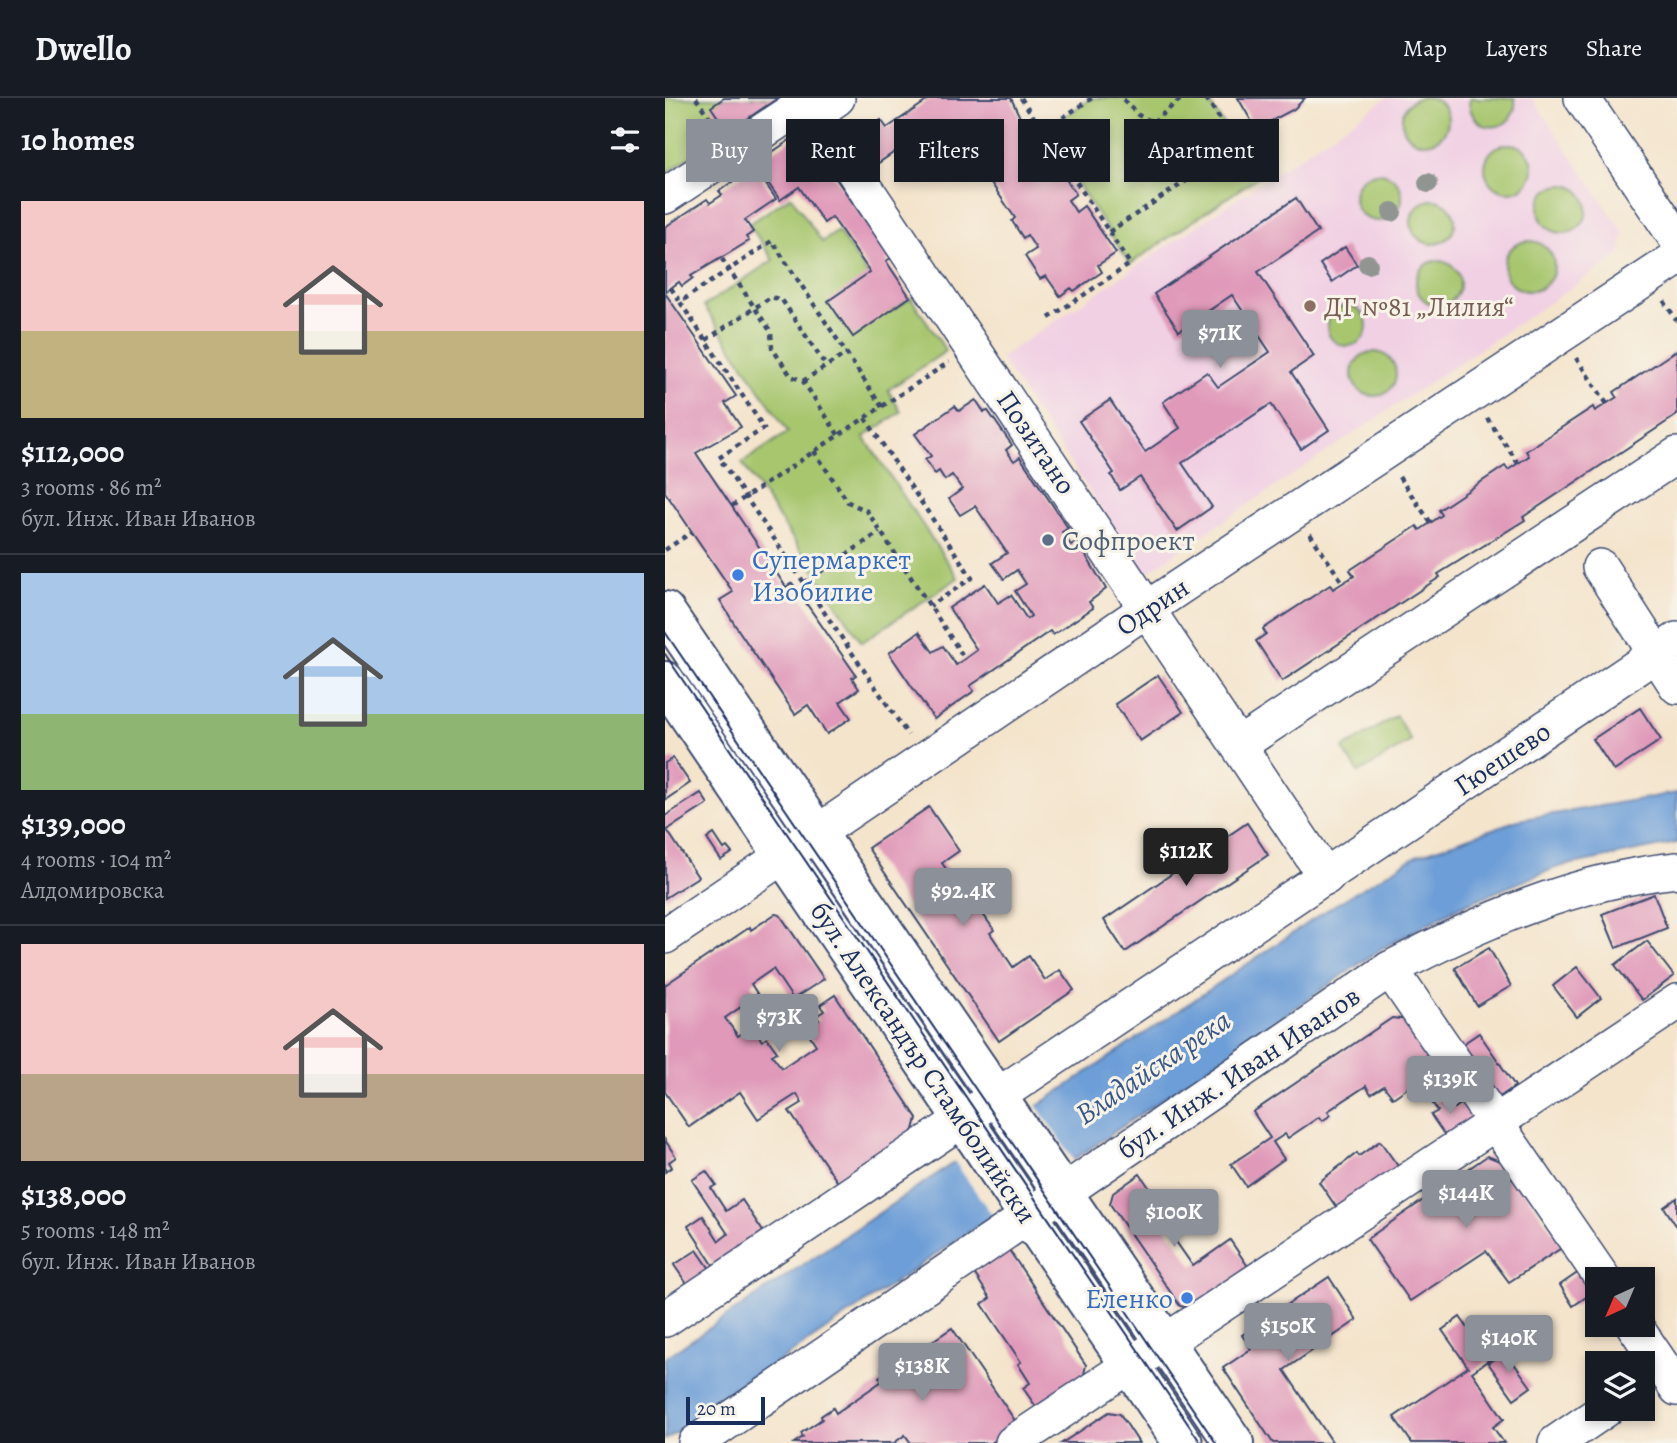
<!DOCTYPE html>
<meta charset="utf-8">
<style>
:root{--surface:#171b24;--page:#20242c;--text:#f1f3f6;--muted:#9ea1a6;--line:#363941;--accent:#8c9099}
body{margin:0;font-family:Alegreya,serif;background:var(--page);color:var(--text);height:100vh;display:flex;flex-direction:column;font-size:26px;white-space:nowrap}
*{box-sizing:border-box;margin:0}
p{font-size:23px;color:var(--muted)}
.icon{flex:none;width:38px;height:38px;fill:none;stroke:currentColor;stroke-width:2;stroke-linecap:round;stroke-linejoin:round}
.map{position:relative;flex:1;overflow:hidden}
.drawer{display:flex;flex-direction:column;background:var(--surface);width:665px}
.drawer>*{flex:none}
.banner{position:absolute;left:21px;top:21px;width:665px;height:63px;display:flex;gap:14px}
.needle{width:46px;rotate:224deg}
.tools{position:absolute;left:920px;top:1169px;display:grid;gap:14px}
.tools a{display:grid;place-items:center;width:70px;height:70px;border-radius:0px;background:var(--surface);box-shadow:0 4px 10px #0003;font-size:35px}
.scale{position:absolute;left:21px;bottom:18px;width:79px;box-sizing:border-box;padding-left:7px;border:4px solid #1b2f5e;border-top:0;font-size:19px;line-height:24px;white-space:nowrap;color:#1b2f5e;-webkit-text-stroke:5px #f7f3e8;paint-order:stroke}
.price{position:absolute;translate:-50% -60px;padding:0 16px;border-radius:7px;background:var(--accent);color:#fff;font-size:23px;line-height:46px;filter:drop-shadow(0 2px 4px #0008)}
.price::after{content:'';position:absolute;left:50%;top:42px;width:21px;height:16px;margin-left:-10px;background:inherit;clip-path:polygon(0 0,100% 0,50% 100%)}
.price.on{background:#222;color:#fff}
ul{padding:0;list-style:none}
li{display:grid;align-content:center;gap:14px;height:371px;padding:0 21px}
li+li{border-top:2px solid var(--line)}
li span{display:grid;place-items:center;height:217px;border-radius:0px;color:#555}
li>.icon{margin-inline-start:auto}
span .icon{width:126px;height:126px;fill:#fffc;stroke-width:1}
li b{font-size:30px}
h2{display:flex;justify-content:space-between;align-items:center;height:84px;padding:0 21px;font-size:30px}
.chip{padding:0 24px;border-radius:0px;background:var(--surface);box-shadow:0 4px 10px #0003;font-size:24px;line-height:63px}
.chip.on{background:var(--accent);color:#fff}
header{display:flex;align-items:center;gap:42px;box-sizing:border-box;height:98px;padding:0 35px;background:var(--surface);border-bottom:2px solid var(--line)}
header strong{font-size:33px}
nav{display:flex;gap:38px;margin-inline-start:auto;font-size:24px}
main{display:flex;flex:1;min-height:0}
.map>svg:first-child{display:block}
.built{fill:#f1d0e4}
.green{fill:#a7c66e;stroke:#617a66;stroke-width:2}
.water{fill:#6d9ed7;stroke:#44669a;stroke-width:2}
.pier{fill:#f4e4cc}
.building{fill:#e099b9}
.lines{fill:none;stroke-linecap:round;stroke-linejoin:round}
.minor-casing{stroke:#3c4a6e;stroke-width:38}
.major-casing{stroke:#3c4a6e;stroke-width:42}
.path{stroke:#3c4a6e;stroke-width:4.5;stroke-dasharray:5 5;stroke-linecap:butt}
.minor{stroke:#fff;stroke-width:35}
.major{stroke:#fff;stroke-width:38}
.tram{stroke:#1b2f5e;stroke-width:2}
.tree{fill:#909592}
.education-dot{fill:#8d6e63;stroke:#f7f3e8;stroke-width:2.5}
.service-dot{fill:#5c6f8a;stroke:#f7f3e8;stroke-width:2.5}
.shop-dot{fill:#3f7fe0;stroke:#f7f3e8;stroke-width:2.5}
.labels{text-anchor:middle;stroke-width:6;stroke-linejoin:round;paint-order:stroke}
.education-label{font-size:28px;fill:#785e54;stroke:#f7f3e8;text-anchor:start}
.street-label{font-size:28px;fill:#1b2f5e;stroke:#f7f3e8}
.service-label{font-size:28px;fill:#4e5e75;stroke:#f7f3e8;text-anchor:start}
.shop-label{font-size:28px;fill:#366cbe;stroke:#f7f3e8;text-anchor:start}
.water-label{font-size:30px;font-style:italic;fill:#385688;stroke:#f7f3e8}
</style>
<header>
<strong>Dwello</strong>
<nav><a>Map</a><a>Layers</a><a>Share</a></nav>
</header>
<main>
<section class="drawer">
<h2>10 homes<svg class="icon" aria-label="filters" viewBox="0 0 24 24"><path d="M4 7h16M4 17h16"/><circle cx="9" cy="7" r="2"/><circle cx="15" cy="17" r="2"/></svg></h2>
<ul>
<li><span style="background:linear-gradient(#f6c9c9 60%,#c2b280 0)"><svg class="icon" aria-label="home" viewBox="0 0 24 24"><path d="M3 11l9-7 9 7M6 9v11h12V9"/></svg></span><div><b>$112,000</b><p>3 rooms · 86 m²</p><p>бул. Инж. Иван Иванов</p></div></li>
<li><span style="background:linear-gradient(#a9c7e8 65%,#8fb573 0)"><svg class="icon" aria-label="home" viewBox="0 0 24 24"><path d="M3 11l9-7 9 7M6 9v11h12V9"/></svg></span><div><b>$139,000</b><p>4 rooms · 104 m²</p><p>Алдомировска</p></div></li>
<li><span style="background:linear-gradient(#f6c9c9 60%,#b9a48a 0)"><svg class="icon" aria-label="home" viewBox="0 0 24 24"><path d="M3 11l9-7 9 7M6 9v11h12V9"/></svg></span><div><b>$138,000</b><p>5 rooms · 148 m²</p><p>бул. Инж. Иван Иванов</p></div></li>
</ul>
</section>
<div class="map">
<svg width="1012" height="1345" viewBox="0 0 1012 1345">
<rect width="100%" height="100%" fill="#f7f3e8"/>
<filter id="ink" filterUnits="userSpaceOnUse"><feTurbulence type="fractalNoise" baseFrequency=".0143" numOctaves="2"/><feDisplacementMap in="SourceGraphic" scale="14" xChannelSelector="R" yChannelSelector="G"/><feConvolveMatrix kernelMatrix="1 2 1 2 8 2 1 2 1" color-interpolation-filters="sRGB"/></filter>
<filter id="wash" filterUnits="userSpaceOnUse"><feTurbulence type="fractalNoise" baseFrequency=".00686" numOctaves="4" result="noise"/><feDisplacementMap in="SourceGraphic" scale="28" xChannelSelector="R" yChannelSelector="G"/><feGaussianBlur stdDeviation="1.57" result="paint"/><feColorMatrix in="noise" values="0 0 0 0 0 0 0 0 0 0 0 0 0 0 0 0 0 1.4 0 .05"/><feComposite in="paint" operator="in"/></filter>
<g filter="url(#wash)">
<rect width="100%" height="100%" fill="#f4e4cc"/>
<path class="built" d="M722,0H867L959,135L955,157L480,476L335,260Z"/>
<g class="green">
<circle cx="760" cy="22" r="23"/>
<path d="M0,0H113L0,76Z"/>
<path d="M427,0H541L594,78L465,166L378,33Z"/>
<path d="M804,0H850C854,37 803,39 804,0Z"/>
<circle cx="844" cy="70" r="24"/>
<circle cx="713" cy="99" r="24"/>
<circle cx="898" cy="111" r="24"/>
<path d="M126,98L157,144L173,133L227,213L246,200L281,253L223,292L236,314L199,339L293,480L197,544L77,365L123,334L39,208L108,162L84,126Z"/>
<circle cx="768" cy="124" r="22"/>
<circle cx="864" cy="168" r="25"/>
<circle cx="773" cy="185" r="22"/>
<circle cx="682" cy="228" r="20"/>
<circle cx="709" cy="276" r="22"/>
<path d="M731,618L746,643L694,675L678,651Z"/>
</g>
<path class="water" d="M1012,695V745L893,769L796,808L719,849L0,1342V1260L668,808L751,758L853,722Z"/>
<path class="pier" d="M369,1004L410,1064L330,1121L287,1060Z"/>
<g id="blocks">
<g class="building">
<path d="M59,0H113L63,34L46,9Z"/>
<path d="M266,0H346L359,28L363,25L411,96L403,102L411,114L419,108L451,155L433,167L437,174L409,193L406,190L395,198L381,178L375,181L360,158L371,151L362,137L358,140L347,123L350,120L318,73L314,75L303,58L306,56L297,42L286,50L269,27L209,68L190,41L216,22L222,30Z"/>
<path d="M573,0H640L629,11L591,31Z"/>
<path d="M138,33L226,160L221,163L245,199L188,239L163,203L205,174L167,119L159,125L134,89L115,102L90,66Z"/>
<path d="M89,69L111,101L80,122L88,134L81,139L84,143L26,178L28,180L17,188L14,184L0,194V129L42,101L45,105L57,97L54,93Z"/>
<path d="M631,100L653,134L593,174L649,258L626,274L664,332L636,351L606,306L517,365L547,409L512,433L475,379L455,392L446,377L449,375L414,323L445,302L480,354L515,330L498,304L542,274L553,289L605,254L567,197L514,233L489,196Z"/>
<path d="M680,149L692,167L667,184L655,166Z"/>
<path d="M0,195L71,298L60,305L76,329L31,355L121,489L127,485L191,577L187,580L194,591L175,604L186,620L162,636L143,607L130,616L70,527L55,502L68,494L0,394Z"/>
<path d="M1012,252V317L858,419L860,422L773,476L775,479L617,583L591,543L601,536L598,531L665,487L668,491L689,478L685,472L752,428L755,432L777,417L774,412L840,368L843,372L864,358L861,353L928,309L930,313L952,299L949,294Z"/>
<path d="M311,302L319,314L323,313L347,347L341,352L349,363L355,359L403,430L397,434L406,447L412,443L441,491L424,504L428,510L388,537L385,533L314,582L305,588L309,593L269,621L224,555L254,534L268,554L278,548L291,567L312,552L284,510L320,486L333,505L346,497L362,521L366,518L350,493L361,486L352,472L339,481L327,465L342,455L310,408L295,417L284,401L297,391L287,377L280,382L274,373L270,376L260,362L266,358L250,336L290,308L294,313Z"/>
<path d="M493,577L518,614L475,643L450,606Z"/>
<path d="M975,610L996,642L949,673L928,641Z"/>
<path d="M8,660L25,685L0,702V665Z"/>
<path d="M36,695L43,706L2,732L33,779L0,800V718Z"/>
<path d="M264,709L294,753L277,765L300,799L304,796L329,832L325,835L348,869L364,858L380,882L395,872L409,892L334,943L203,750Z"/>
<path d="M582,725L603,757L460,854L439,822Z"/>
<path d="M49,736L59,751L62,749L67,755L56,762L42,741Z"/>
<path d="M989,796L1002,830L951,850L937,816Z"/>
<path d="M110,816L115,817L159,881L128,901L108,871L86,886L93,897L60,920L73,938L87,928L97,943L102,940L112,954L107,957L117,970L151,947L141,931L154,922L151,918L159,913L155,907L170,897L252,1020L248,1036L174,1086L124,1013L137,1005L132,996L93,1021L75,994L24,1029L0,994V887L85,829L86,832Z"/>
<path d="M982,843L1009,878L977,902L950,867Z"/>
<path d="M824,850L846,888L812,908L790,870Z"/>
<path d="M912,869L936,900L912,919L888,888Z"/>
<path d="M727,920L743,922L774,968L728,1000L719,988L706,996L701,988L663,1013L666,1017L657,1023L654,1019L623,1040L620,1036L608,1044L619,1061L581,1088L566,1066L605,1040L588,1014Z"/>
<path d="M814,935L850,988L829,1003L792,950Z"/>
<path d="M781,997L790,1010L797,1005L808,1020L781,1039L766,1017L773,1013L768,1006Z"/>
<path d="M0,1042L11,1059L4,1064L7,1069L0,1074Z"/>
<path d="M715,1043L735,1071L674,1113L654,1084L692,1055L694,1058Z"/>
<path d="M822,1058L840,1065L898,1149L844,1184L821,1153L745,1203L702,1141Z"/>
<path d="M41,1073L51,1087L46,1090L61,1113L77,1102L99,1135L49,1168L23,1128L38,1118L54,1143L63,1136L27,1082Z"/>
<path d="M475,1076L496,1107L482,1117L491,1130L498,1125L528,1168L565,1142L584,1170L528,1210L515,1208L445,1106L448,1095Z"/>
<path d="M1012,1100V1129L999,1109Z"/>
<path d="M32,1152L45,1171L22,1186L9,1167Z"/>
<path d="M344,1152L421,1267L417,1285L374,1313L358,1290L365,1285L353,1266L356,1264L317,1206L325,1200L309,1175Z"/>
<path d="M914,1174L927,1195L908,1208L895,1187Z"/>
<path d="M664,1179L692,1222L619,1272L668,1345H608L558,1270L586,1251L577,1237Z"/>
<path d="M795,1219L825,1261L807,1274L839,1321L828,1329L839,1345H747L729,1319L803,1269L777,1232Z"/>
<path d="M287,1230L353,1327L326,1345H246L240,1337L229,1345H129L138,1339L136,1335L157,1321L156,1318L168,1310L171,1315L217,1283L214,1279Z"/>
<path d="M840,1253L866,1289L849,1301L823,1265Z"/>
<path d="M444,1314L455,1316L474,1345H397Z"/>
</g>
</g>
</g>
<g filter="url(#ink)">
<use href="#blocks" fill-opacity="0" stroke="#3c4a6e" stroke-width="2"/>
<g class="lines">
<defs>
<g id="minor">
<path d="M917,0L1012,141"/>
<path d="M150,15L661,779"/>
<path d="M0,98L127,14L150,15L172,0"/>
<path d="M935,469L1012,588"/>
<path d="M574,647L1012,357"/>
<path d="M0,838L513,490L1012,160"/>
<path d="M725,871L938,1181"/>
<path d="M0,1221L1012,542"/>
<path d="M969,1227L1012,1290"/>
<path d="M31,1345L725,871C814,824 911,782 1012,772"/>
<path d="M348,1345L1012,904"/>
<path d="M891,1345L941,1311"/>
</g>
<g id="major">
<path d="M0,513L569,1345"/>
<path d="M0,583L518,1345"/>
</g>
</defs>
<use href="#minor" class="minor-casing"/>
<use href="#major" class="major-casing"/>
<g class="path">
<path d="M31,0L50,28"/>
<path d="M356,0L378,33"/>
<path d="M541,0L583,63"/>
<path d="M488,24L517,0"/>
<path d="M444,134L527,79L488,24L473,17L457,0"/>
<path d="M57,161L106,234L107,250L126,278L138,283L174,338"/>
<path d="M6,190L15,204"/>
<path d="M999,203L1012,223"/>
<path d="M384,220L465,166L378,33L427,0"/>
<path d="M41,242L106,199L117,202L161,268"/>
<path d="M911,260L942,306"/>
<path d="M138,283L182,255"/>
<path d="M217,309L107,143L15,204L99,330L54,360L243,637"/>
<path d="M200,320L307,480L265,508"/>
<path d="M822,320L853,365"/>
<path d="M149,353L183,404L202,413L300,561"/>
<path d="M734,379L766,425"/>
<path d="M67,408L284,264"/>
<path d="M645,436L678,485"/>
<path d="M0,452L27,434"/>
<path d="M139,485L215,434"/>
</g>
<use href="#minor" class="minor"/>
<use href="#major" class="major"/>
<g class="tram">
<path d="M0,534L551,1345"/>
<path d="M0,556L536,1345"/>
</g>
</g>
<g class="tree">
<circle cx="763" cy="85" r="10"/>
<circle cx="727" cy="114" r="10"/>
<circle cx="703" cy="166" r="10"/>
</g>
</g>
<circle class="education-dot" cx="645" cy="208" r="7"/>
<circle class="service-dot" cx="383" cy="442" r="7"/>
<g class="shop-dot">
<circle cx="73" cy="477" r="7"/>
<circle cx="522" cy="1200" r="7"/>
</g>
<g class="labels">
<g class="education-label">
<text x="659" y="218">ДГ №81 „Лилия“</text>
</g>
<g class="street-label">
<text transform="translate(372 344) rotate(56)" y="10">Позитано</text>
<text transform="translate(487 508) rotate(-34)" y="10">Одрин</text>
<text transform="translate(837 660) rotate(-34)" y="10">Гюешево</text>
<text transform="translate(259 964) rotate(56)" y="10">бул. Александър Стамболийски</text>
<text transform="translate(573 974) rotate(-34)" y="10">бул. Инж. Иван Иванов</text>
</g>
<g class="service-label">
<text x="397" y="452">Софпроект</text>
</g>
<g class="shop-label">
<text x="87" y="471">Супермаркет<tspan x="87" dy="32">Изобилие</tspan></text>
<text x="508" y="1210" text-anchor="end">Еленко</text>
</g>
<g class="water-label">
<text transform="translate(488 969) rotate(-34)" y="10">Владайска река</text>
</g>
</g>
</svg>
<div class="tools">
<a><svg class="needle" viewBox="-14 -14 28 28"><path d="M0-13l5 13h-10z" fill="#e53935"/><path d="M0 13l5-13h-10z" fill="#9ea1a6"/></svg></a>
<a><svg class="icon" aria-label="layers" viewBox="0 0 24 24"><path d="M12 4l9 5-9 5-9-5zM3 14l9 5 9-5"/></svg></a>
</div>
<div class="scale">20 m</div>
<b class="price" style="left:555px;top:272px">$71K</b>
<b class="price on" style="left:521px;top:790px">$112K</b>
<b class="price" style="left:298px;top:830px">$92.4K</b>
<b class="price" style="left:114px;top:956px">$73K</b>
<b class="price" style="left:785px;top:1018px">$139K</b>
<b class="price" style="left:801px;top:1132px">$144K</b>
<b class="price" style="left:509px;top:1151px">$100K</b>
<b class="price" style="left:623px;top:1265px">$150K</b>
<b class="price" style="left:844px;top:1277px">$140K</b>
<b class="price" style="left:257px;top:1305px">$138K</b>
<div class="banner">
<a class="chip on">Buy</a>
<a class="chip">Rent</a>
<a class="chip">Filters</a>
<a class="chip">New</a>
<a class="chip">Apartment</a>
</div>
</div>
</main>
